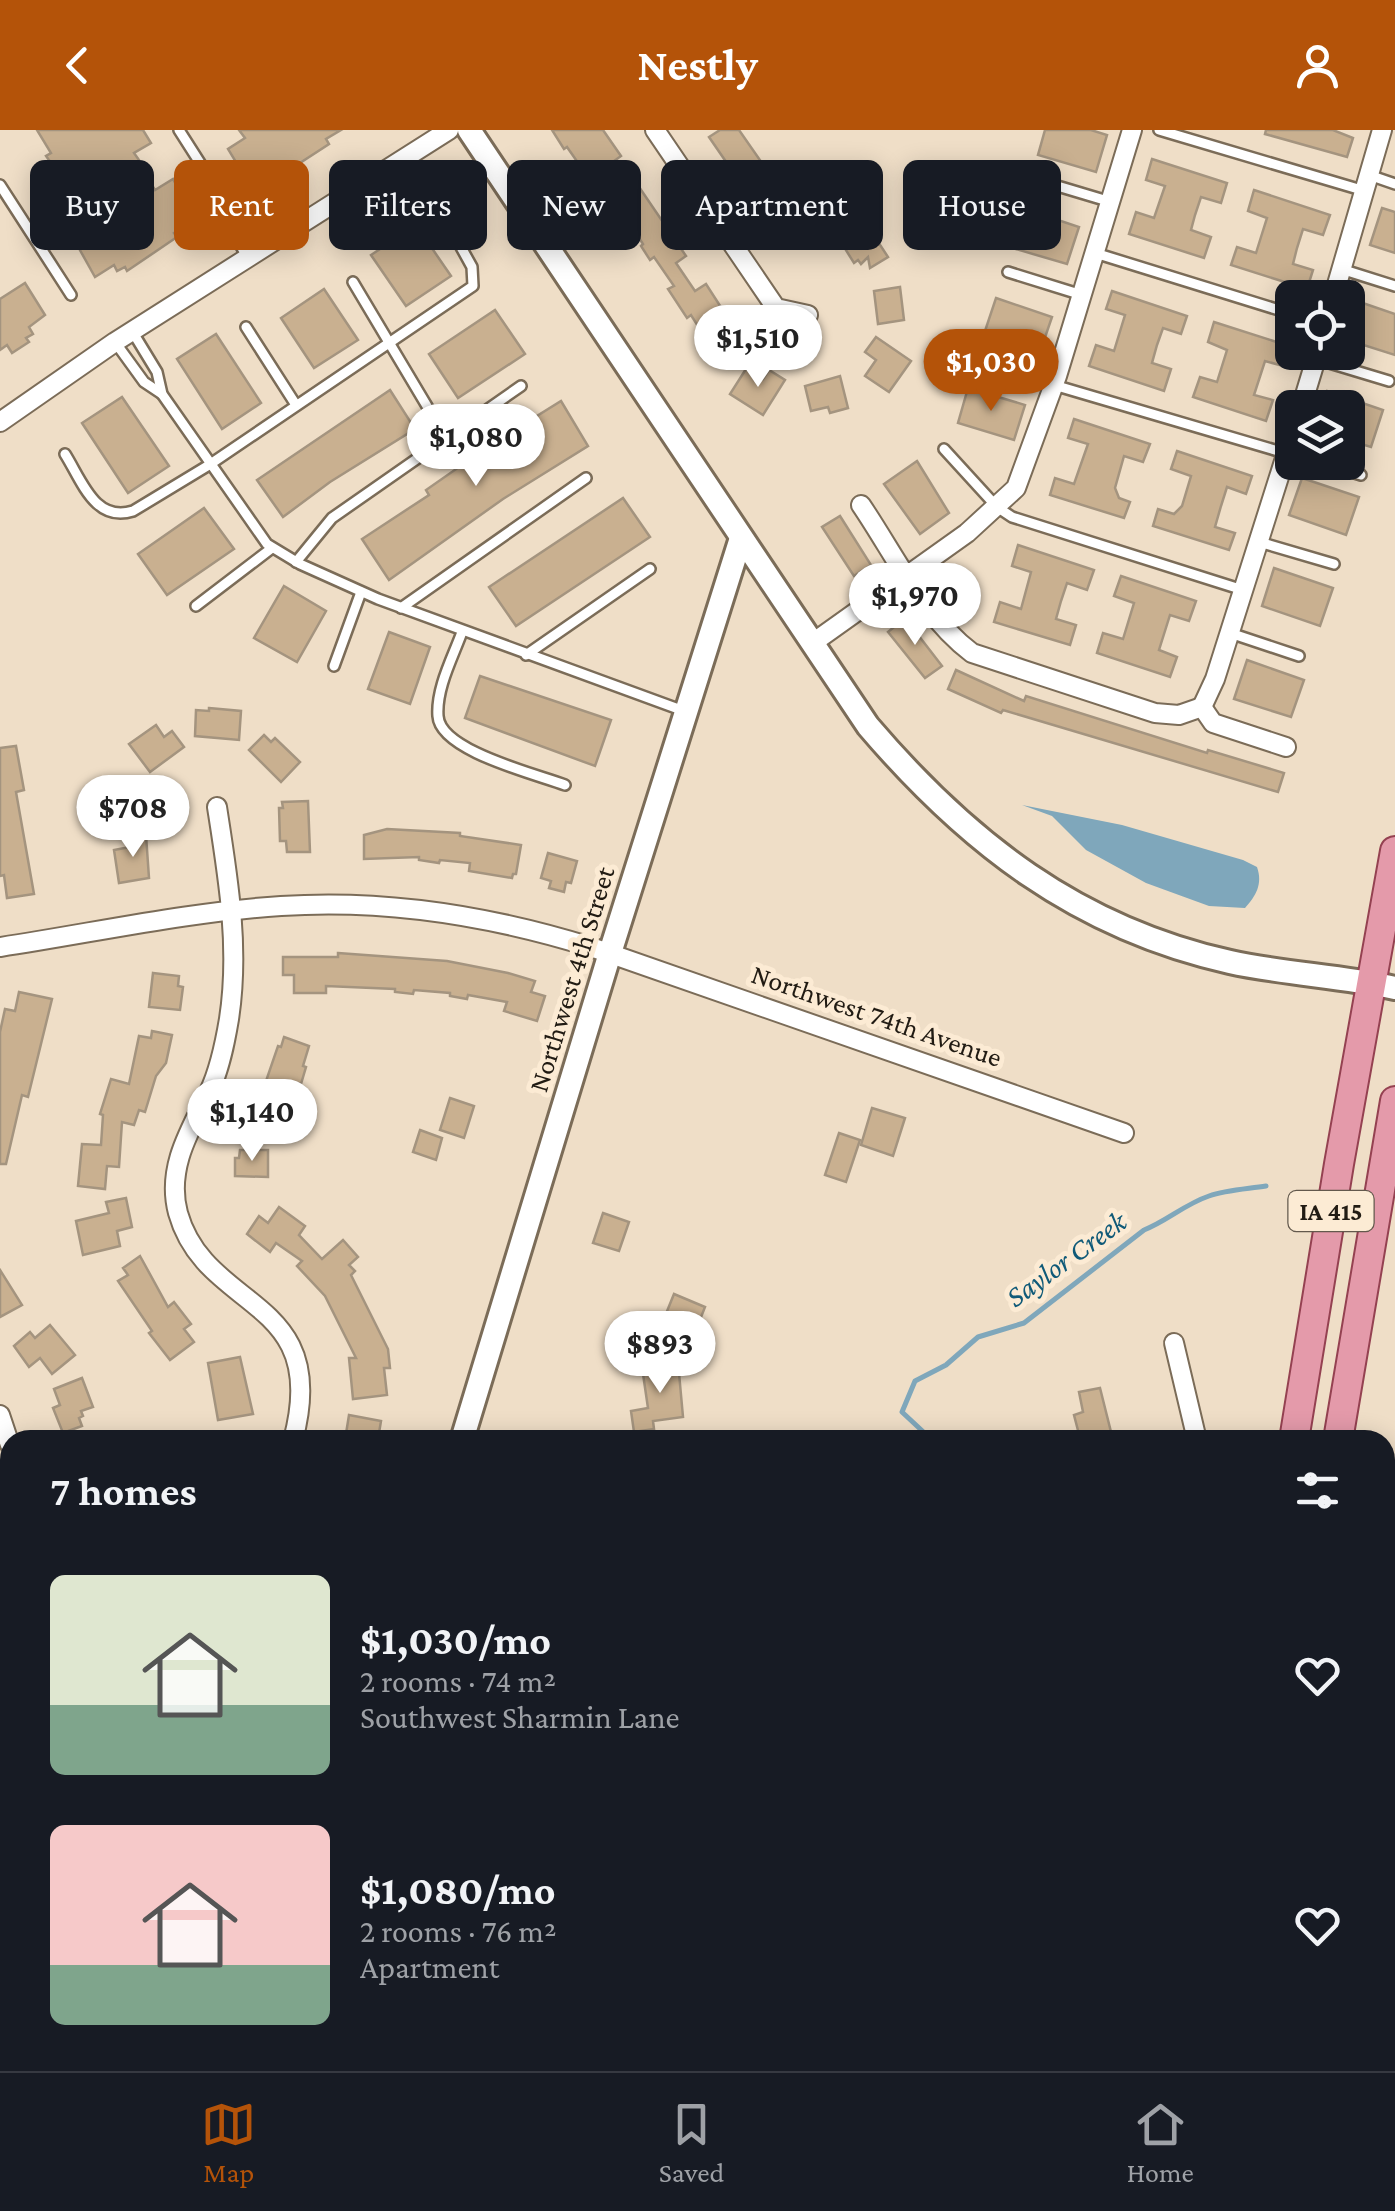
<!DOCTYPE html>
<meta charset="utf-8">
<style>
:root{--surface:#171b24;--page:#20242c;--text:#f1f3f6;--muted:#9ea1a6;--line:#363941;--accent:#b45309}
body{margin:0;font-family:"Crimson Pro",serif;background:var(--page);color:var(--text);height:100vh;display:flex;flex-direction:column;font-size:38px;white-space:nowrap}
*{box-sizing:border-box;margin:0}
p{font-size:32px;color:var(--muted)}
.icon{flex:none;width:55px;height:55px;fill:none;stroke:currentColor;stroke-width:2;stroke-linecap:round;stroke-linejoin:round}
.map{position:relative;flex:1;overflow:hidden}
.panel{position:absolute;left:0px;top:1300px;width:1395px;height:642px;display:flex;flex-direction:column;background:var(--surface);border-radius:30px 30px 0 0;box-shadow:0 5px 25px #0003}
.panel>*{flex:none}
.guide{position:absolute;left:30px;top:30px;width:1335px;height:90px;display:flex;gap:20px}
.tools{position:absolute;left:1275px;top:150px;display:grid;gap:20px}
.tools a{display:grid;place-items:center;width:90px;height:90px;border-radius:15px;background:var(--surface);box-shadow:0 5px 25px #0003;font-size:50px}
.price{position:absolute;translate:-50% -85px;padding:0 22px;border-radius:35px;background:#fff;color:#222;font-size:32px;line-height:65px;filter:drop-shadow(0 2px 5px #0008)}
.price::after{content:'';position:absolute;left:50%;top:60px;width:30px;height:22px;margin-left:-15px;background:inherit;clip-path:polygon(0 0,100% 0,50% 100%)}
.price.on{background:var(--accent);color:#fff}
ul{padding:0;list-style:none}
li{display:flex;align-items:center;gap:30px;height:250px;padding:0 50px}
li span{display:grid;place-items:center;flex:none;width:280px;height:200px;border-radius:15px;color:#555}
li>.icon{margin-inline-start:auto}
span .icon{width:120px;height:120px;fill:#fffc;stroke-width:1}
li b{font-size:42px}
h2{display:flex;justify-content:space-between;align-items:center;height:120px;padding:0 50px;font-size:42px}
.chip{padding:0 35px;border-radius:15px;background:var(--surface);box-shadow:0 5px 25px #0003;font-size:35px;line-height:90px}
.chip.on{background:var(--accent);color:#fff}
header{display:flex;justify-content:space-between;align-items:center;height:130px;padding:0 50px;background:var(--accent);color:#fff;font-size:45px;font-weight:700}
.menu{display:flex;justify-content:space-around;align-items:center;height:140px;border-top:2px solid var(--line);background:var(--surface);font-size:28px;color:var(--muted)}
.menu a{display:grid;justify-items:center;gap:5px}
.menu .on{color:var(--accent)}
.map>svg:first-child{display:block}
.water{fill:#7fa7bb}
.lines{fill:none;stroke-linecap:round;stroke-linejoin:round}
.stream{stroke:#7fa7bb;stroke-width:5}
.building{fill:#c9b090;stroke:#a4947f;stroke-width:2.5}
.service-casing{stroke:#7b6c58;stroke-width:14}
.minor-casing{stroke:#7b6c58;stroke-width:22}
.tertiary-casing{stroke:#7b6c58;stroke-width:28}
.primary-casing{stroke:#944151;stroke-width:32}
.service{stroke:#fff;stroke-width:9}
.minor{stroke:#fff;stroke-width:18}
.tertiary{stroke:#fff;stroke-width:22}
.primary{stroke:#e49aaa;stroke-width:28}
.labels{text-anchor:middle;stroke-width:10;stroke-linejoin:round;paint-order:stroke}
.shield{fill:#fcebd4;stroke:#63594d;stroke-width:2.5}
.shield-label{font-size:25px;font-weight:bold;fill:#211b13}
.street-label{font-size:28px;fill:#211b13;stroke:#fcebd4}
.water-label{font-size:30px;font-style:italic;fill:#105a78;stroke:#fcebd4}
</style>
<header><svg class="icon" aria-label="back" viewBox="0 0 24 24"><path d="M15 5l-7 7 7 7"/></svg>Nestly<svg class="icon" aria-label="person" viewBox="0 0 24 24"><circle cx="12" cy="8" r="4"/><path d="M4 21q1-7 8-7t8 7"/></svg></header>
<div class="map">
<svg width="1395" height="1941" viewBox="0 0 1395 1941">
<rect width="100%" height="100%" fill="#efdec7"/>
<path class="water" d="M1022,675L1122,695L1243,730L1257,737C1263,754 1256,766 1245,778L1209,776L1146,753L1086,720L1052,686Z"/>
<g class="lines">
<g class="stream">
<path d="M932,1310L902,1282L915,1251L946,1235L978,1207L1024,1193L1144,1100C1167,1091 1185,1074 1209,1066C1226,1060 1247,1059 1266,1056"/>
<path d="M823,1941L827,1932"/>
</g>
</g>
<g class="building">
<path d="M37,0H143L151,13L134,23L139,30L137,32L155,60L173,49L192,81L176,92L180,99L174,103L177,107L127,141L125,137L117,141L114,135L95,147L76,113L92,102L87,95L90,93L72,65L53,78L34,44L51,33L46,26L51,23Z"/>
<path d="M239,0H341L326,9L329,14L280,46L278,42L271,46L266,40L248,52L228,19L245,8Z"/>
<path d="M552,0H603L621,26L610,34L626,57L635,51L686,126L676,133L695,161L706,154L746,216L724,229L714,214L711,217L691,185L687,188L668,159L674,156L654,127L650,130L641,116L643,114L604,55L597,60L567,17L564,19Z"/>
<path d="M720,0H739L764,36L768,34L818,107L800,118L773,69L768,72L761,62L751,68L709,7Z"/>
<path d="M1045,0H1091L1107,5L1096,42L1038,25Z"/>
<path d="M1266,0H1333L1353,8L1347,27L1265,4Z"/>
<path d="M1152,29L1227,53L1221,73L1201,67L1195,85L1191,100L1211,107L1204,128L1129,104L1136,82L1154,88L1165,56L1146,50Z"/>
<path d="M1254,60L1330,85L1323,105L1303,99L1297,118L1293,134L1313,140L1307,159L1231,135L1237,117L1256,123L1261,107L1267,88L1248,81Z"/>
<path d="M1022,78L1079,97L1067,134L1009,117Z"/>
<path d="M1382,78L1395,82V123L1370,115Z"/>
<path d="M863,89L888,127L870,138L868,127L861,134L858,130L854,133L844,117L858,108L861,113L866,110Z"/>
<path d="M416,95L451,146L406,176L371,125Z"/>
<path d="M25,153L45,185L29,197L33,204L26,208L29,212L12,223L7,215L0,220V169Z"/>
<path d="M900,157L904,190L878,194L874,161Z"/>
<path d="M324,159L358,210L314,238L281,188Z"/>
<path d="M1112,161L1187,186L1181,204L1163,198L1157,215L1152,233L1171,239L1164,261L1089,236L1096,215L1114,221L1125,185L1106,179Z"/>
<path d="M996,168L1052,187L1039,225L983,207Z"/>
<path d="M1354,170L1395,184V225L1348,210V191Z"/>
<path d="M495,180L525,224L458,268L429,224Z"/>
<path d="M1214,192L1289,216L1283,236L1265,231L1254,265L1273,270L1266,291L1193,267L1200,247L1217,252L1227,220L1208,212Z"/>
<path d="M216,204L261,273L222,299L177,229Z"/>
<path d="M876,207L911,231L889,262L865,246L876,230L865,222Z"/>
<path d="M746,239L763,249L769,240L785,250L763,285L730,264Z"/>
<path d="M840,246L848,278L830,283L828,277L811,281L805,256Z"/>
<path d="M968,258L1025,275L1014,310L958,293Z"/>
<path d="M390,260L415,299L330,352L283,387L257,350Z"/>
<path d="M1327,261L1383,280L1371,317L1348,310V278H1321Z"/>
<path d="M122,267L169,336L128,363L82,293Z"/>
<path d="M561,271L588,316L503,369L389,450L362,409L429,365L426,360L492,314Z"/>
<path d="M1074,289L1150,314L1143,332L1124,326L1115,358L1119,368L1130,372L1124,388L1050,365L1055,348L1074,354L1088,314L1068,308Z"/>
<path d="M1177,321L1252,346L1246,364L1227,357L1221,376L1215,397L1235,403L1229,420L1153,396L1158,379L1174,384L1182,376L1191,346L1171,339Z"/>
<path d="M917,331L949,383L920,404L884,354Z"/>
<path d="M1302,348L1359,367L1346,405L1289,385Z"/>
<path d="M623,368L650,407L516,496L489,457Z"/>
<path d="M204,378L234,419L167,465L138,424Z"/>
<path d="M840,386L871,435L854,446L822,397Z"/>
<path d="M1018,415L1094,440L1087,460L1067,453L1061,471L1056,489L1076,495L1070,515L994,492L1000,472L1021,479L1031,442L1012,436Z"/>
<path d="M1274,438L1333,458L1320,496L1262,476Z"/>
<path d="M1121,446L1196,471L1189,491L1170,485L1159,520L1177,527L1170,547L1097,523L1103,503L1123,509L1134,473L1114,466Z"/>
<path d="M284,456L326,481L297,532L254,508Z"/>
<path d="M905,488L942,536L925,548L888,502Z"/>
<path d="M389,502L430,517L410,574L368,559Z"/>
<path d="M1247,530L1304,550L1291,587L1234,569Z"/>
<path d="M956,540L1024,571L1026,566L1207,623L1208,620L1284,643L1278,662L1003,580L1001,583L948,559Z"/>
<path d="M480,546L611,590L595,636L465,588Z"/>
<path d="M209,578L241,581L239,610L195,606L196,580L209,581Z"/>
<path d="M156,595L164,607L172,601L184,617L150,642L129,614Z"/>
<path d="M264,605L271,612L275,608L300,632L281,652L249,620Z"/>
<path d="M16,616L24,660L16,662L34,764L7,768L4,745L0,746V618Z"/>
<path d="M118,655L143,660L136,696L111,691Z"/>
<path d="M308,671L310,722H287L286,711H280L279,678H283L282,672Z"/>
<path d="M387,699L460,703V706L521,715L516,744H513L512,748L469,741L470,733L440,730L439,733L419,730V727L364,729V705Z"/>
<path d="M146,705L149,748L119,753L114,720L130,717L128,707Z"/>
<path d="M548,723L577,731L571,753L566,752L564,762L549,758L551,751L541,748Z"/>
<path d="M338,823L447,831L508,843L535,851L531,862L545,866L537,891L504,881L507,872L468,865L467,869L450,866V863L414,860L413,864L395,862V859L326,856V863H294V845H283V827H338Z"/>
<path d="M153,843L179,846L178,856L183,857L180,880L149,877Z"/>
<path d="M19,862L52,869L28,967L22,965L6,1034H0V902L5,879L15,881Z"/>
<path d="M152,901L172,905L166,933L156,946L145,982L139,980L134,995L122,992L119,1037L107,1036L105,1059L78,1056L82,1014L101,1015L103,985L100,984L111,949L129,954L139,906L151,908Z"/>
<path d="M284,907L309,916L303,936L306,937L301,954L298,953L280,1005L257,996L260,988L254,986L278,916L281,917Z"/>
<path d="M450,968L474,976L464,1008L440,1000Z"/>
<path d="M872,978L905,988L893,1026L861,1015Z"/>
<path d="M420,1000L442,1008L436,1030L413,1022Z"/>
<path d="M839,1003L860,1010L846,1052L825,1045Z"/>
<path d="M240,1020H268V1047L235,1046V1028H239Z"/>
<path d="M126,1068L132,1097L117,1101L120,1116L83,1125L76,1091L109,1083L106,1072Z"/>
<path d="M279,1077L305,1096L299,1105L322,1129L343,1110L358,1127L349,1135L355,1141L351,1145L388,1219L390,1238H384L387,1265L353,1269L349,1228H356L325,1166L297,1136L302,1131L276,1113L270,1122L247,1104L259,1086L268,1093Z"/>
<path d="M603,1083L629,1092L619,1121L593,1113Z"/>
<path d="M140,1126L168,1177L174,1172L191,1194L184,1199L194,1212L170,1230L149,1203L152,1201L118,1151L128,1145L123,1138Z"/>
<path d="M0,1140L22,1175L0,1187Z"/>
<path d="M674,1164L705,1177L689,1218L657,1206Z"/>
<path d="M50,1195L75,1225L52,1244L40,1228L29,1237L14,1216L30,1202L35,1208Z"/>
<path d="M240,1227L253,1284L218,1290L208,1233Z"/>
<path d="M678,1232L683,1287L653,1291L654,1299L634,1302L631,1281L648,1278L642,1237Z"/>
<path d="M82,1248L93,1277L81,1281L83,1286L79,1288L82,1296L63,1303L53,1278L60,1275L54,1259Z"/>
<path d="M1100,1258L1113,1310L1080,1308L1074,1285L1083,1282L1079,1262Z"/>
<path d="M349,1285L381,1291L378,1309L345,1310Z"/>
</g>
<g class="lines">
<defs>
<g id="service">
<path d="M179,0L216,58L220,81L248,128"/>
<path d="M1159,0L1365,61"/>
<path d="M1369,45L1395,54"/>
<path d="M1034,49L1111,72"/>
<path d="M0,55L71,165"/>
<path d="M216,58L236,72L265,115"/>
<path d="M1095,123L1292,184"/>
<path d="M1341,139L1395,156"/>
<path d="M1008,142L1082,165"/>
<path d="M353,152L446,308"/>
<path d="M246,197L296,275"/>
<path d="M132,201L157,242L162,264L267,414L300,434L378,469L684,581"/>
<path d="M115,212L144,252L162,264"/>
<path d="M1316,229L1389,251"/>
<path d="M979,233L1285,323"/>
<path d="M944,319L997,377L1012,387L1243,460"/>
<path d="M65,324C82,351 95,393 133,381L209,335L473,156L472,137L446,90"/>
<path d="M1319,332L1361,345"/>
<path d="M1259,412L1334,434"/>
<path d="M296,432L332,388L521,256"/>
<path d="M196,476L272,418"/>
<path d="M401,478L586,348"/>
<path d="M462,502C453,527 436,558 438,586C440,621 536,644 565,655"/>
<path d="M1230,503L1299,526"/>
<path d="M526,525L650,439"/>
<path d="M334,536L361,462"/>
</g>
<g id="minor">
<path d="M655,0L776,178L808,185"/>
<path d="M1333,168L1382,0"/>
<path d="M1301,278L1318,222"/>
<path d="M0,292L115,212L449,0"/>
<path d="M861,375C895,425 923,486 972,523L1155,583L1179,585L1202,577L1213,593L1286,617"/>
<path d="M814,512L967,403L1016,358L1057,246L1132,0"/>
<path d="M1202,577L1215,549L1292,306"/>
<path d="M217,677C228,747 240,818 229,889C225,913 220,939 209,962C190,1000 166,1038 178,1083C206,1183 332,1165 293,1310"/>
<path d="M0,817C93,803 187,782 281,776C386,769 491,786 591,817L1124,1003"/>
<path d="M1174,1213L1197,1310"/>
<path d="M0,1285L10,1315"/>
<path d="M0,1409L10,1376"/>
<path d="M78,1941L83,1932"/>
</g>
<g id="tertiary">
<path d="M469,0L868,596C967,712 1077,798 1230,832C1284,844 1341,846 1395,858"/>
<path d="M462,1310L610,823L741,408"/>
<path d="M1077,1932L1099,1941"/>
<path d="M250,1941L254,1932"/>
</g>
<g id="primary">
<path d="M1294,1310L1339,1034L1395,721"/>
<path d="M1338,1310L1395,971"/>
<path d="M1194,1941L1195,1932"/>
<path d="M1236,1941L1237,1932"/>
</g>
</defs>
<use href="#service" class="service-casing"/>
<use href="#minor" class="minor-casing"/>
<use href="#tertiary" class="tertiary-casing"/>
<use href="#primary" class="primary-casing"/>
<use href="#service" class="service"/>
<use href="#minor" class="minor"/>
<use href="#tertiary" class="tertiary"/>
<use href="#primary" class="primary"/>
</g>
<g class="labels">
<rect class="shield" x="1288.5" y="1061" width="85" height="40" rx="8"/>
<g class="shield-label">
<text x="1331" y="1090">IA 415</text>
</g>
<g class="street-label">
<text transform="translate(571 849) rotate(-73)" y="10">Northwest 4th Street</text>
<text transform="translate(877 885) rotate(19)" y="10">Northwest 74th Avenue</text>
</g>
<g class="water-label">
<text transform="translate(1066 1129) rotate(-36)" y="10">Saylor Creek</text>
</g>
</g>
</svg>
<div class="tools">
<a><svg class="icon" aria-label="locate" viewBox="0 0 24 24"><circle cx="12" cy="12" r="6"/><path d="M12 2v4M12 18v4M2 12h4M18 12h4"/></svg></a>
<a><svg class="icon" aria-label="layers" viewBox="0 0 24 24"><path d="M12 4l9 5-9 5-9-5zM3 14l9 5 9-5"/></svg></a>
</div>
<b class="price" style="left:758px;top:260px">$1,510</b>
<b class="price on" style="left:991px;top:284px">$1,030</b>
<b class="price" style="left:476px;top:359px">$1,080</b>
<b class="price" style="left:915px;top:518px">$1,970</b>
<b class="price" style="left:133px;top:730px">$708</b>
<b class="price" style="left:252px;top:1034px">$1,140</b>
<b class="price" style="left:660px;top:1266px">$893</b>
<div class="guide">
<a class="chip">Buy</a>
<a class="chip on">Rent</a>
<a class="chip">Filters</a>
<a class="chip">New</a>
<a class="chip">Apartment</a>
<a class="chip">House</a>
</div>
<section class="panel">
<h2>7 homes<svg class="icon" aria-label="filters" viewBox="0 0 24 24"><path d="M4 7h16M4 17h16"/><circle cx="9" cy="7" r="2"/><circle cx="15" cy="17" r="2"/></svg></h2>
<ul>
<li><span style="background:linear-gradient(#dfe7d0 65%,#7fa58c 0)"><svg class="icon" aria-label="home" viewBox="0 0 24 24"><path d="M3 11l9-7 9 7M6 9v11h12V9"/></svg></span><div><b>$1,030/mo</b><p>2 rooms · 74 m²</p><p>Southwest Sharmin Lane</p></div><svg class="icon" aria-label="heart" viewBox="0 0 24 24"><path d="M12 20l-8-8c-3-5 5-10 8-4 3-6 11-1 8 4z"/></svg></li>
<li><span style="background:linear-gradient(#f6c9c9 70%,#7fa58c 0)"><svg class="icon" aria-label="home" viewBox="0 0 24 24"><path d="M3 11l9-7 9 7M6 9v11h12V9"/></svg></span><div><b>$1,080/mo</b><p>2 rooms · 76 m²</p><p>Apartment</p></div><svg class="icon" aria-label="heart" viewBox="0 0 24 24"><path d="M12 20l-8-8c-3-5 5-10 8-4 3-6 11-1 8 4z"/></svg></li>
</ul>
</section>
</div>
<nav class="menu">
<a class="on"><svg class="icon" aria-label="map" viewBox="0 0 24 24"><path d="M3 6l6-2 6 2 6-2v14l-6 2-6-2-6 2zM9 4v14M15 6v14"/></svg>Map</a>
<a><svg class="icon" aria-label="saved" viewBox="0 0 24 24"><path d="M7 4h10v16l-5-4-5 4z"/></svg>Saved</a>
<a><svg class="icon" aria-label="home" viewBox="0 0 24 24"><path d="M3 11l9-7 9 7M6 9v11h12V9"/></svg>Home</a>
</nav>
